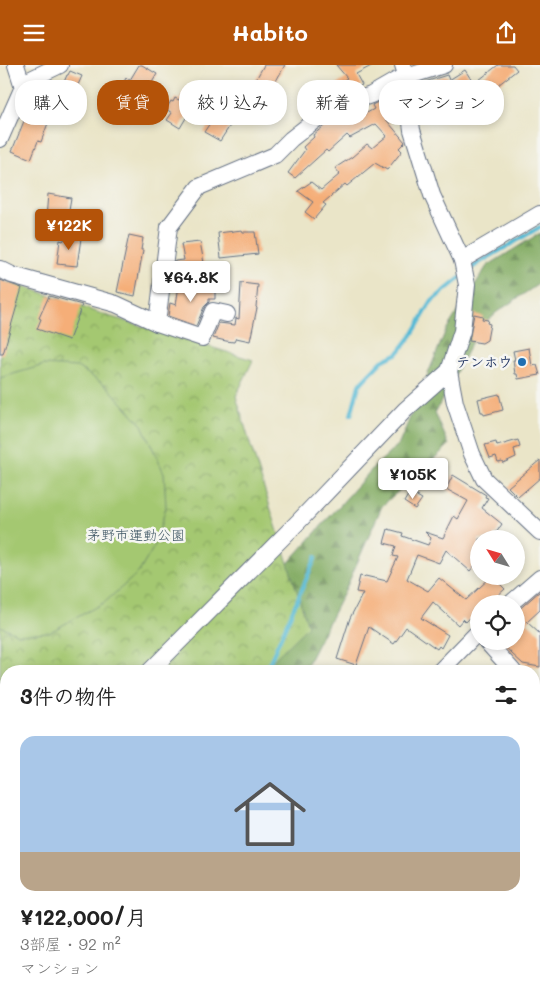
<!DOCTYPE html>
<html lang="ja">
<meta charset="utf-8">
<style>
:root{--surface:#fff;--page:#f2f2f2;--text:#222;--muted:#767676;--accent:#b45309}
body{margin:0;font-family:Mali,"Klee One",sans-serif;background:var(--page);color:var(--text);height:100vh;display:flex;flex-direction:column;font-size:19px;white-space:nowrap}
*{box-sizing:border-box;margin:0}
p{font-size:16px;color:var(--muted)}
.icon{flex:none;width:28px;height:28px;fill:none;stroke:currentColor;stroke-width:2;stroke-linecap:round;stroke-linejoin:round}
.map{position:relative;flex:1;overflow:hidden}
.sheet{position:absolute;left:0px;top:600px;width:540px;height:335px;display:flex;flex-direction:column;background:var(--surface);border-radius:20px 20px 0 0;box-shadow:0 2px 8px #0003}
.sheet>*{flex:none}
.top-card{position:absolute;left:15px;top:15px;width:510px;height:45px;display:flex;gap:10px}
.needle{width:32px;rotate:307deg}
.buttons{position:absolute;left:470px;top:465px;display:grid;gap:10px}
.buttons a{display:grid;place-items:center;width:55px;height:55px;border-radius:50%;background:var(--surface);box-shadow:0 2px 8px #0003;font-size:25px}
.price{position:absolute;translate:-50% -42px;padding:0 11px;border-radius:5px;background:#fff;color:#222;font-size:16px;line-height:32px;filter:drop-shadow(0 1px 2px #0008)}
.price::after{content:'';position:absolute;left:50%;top:30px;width:15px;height:11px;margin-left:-8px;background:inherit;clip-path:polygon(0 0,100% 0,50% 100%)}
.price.on{background:var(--accent);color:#fff}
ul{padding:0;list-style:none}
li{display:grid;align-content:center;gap:10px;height:265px;padding:0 20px}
li span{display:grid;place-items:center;height:155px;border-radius:15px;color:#555}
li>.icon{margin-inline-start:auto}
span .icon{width:90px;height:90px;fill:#fffc;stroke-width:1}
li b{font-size:21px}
h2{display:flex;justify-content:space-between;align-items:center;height:60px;padding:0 20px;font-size:21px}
.pill{padding:0 18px;border-radius:20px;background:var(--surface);box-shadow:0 2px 8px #0003;font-size:18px;line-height:45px}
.pill.on{background:var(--accent);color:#fff}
header{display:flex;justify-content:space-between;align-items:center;height:65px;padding:0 20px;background:var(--accent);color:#fff;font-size:22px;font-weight:800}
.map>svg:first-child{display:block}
.forest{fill:url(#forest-firs);stroke:#4f6e60}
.park{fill:url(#park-crowns);stroke:#607c68}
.pitch{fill:#a4c871;stroke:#607c68}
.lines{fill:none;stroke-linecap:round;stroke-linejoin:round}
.stream{stroke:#56bad5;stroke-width:4}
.building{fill:#f5ae78}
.minor-casing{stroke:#636f83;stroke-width:18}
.minor{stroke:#fff;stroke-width:16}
.poi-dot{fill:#1f6fb2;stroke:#f6f6f2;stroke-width:2}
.labels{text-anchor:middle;stroke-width:5;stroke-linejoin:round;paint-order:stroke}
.poi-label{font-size:14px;font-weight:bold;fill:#1b2f5e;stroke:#f6f6f2;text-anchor:end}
.park-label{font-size:14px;fill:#3d5563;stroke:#f6f6f2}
</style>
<header><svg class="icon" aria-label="menu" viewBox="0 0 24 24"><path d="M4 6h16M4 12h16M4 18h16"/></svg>Habito<svg class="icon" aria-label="share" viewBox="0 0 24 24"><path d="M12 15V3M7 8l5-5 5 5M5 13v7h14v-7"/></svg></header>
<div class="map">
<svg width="540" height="935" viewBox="0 0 540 935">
<defs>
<pattern id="forest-firs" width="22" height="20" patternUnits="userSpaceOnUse" patternTransform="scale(1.25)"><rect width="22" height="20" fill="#83ac63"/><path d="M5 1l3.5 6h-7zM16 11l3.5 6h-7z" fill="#6a8c55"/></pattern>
<pattern id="park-crowns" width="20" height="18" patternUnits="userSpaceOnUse" patternTransform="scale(1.25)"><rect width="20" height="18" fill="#a4c871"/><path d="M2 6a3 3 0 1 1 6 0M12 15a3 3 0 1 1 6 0" fill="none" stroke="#85a360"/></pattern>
</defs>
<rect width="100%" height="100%" fill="#f6f6f2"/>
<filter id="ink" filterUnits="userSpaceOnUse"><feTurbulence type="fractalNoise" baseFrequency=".02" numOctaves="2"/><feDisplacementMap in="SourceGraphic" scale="10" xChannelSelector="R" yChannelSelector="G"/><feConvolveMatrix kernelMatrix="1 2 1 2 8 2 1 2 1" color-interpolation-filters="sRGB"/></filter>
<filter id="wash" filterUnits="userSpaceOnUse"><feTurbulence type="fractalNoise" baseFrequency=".0096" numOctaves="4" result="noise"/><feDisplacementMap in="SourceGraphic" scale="20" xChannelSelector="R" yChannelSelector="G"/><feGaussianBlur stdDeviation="1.12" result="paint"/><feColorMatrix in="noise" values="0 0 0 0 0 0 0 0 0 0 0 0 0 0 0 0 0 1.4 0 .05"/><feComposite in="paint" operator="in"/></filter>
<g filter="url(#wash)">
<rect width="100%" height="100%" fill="#eae5c8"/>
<g class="forest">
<path d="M540,168V218L497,247L479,263L435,348L449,380L382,441L347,521L304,606H263L265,604L225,557L283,504L374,402L399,379L446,265L487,201Z"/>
<path d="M6,775V929H56L49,935H0V781Z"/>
</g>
<path class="park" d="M0,216L26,222L105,250L253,295L236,331L251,382L308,561L262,606H6V855L0,862Z"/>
<path class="pitch" d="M44,300L77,302L107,321L142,360L164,408L166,442L155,480L139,507L105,537L50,567L18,569L0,561V313Z"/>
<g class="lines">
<g class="stream">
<path d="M469,205L479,198L540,162"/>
<path d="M351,350L359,320L382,296L398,288L412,270L432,236L460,213"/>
<path d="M266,606L316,492"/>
<path d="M0,827L6,824"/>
</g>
</g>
<g id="blocks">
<g class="building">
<path d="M139,0H142L157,9L132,52L114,42L123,26L120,24L126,13L130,15Z"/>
<path d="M264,0H285L258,48L242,39Z"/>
<path d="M336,0H373L356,9L362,20L352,26L332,33L328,25L347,13Z"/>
<path d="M498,0H513L517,5L493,24L490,21L457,42L446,25L420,35L417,27L420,21L426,19L425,17L447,10L449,15L465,5L474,19Z"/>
<path d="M70,6L82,11L74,29L61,24L67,10H68Z"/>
<path d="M48,18L55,36L46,57L48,58L41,77L38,76L31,94L12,86L30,41L37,44Z"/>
<path d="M186,23L199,31L180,63L167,55L172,48L166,44L171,36L173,37L175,33L179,35Z"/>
<path d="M388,32L396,46L384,52L405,77L399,83L402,86L387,105L375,98L347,121L345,119L323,138L326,140L314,154L305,147L313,137L298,126L311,117L321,125L340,109L335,103L352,92L367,79L372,83L387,71L376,59L350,73L347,70L328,87L326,85L295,113L288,108L305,85L303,82L314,72L313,70L333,54L343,50L349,58L374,44L372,40Z"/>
<path d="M215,45L233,56L220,76L204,67L210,58L207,56Z"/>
<path d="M48,129L71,133L67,156L46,153Z"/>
<path d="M242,165L243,167H255L258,189L221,193L218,168Z"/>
<path d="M129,170L143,173L141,185H143L135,231L117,227Z"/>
<path d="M66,172L81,173L77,201L57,199L60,175L63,176Z"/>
<path d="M200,177L204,198L201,199L202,204L181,207L182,205L174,206L175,196L184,195L181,179Z"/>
<path d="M0,215L22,223L3,289H0Z"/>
<path d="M241,218L258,220L256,242L257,243L250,276L236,273L234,277L226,276L213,273L219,258L235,260L236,253L239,254Z"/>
<path d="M179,220H215V234H209V237L204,242L196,261L168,251L170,238L176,240Z"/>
<path d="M49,231L82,240L69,275L37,264L41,254L39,253Z"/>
<path d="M474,249L483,251L482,254L488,255L487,258L490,259L487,275L482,278L469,276Z"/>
<path d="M529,283L532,301L537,300L540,310L518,314L517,309H515L513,295H515L513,286Z"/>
<path d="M499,329L503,345L484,350L483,347H481L478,334Z"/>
<path d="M518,375L520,382L514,384L516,392L503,398L502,396L498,397L496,391L490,393L485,380L496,377L497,381Z"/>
<path d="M540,395V413L518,432L508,422Z"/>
<path d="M453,410L486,430L485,432L488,433L482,443L502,459L492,474H479V495L470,506L446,485L439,498L417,490L407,514L428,526L439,513L466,535L492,511L505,524L488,539H479V543L466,557L463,554L458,560L433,537L421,553L448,570L441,583L439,581L437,584L406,562L394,579L369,562L356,600L337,594L350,553L363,528L356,527L360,511L364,512L365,511L387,516L398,492L393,491L396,481L384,478L388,464L403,468L402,471L428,480L431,473L425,467L443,473L454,451L458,454L468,436L446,424Z"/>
<path d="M410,427L422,434L415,444L404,437Z"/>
<path d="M540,526V545L527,557L540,569V602L523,599L512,589L500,576H516V547Z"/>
</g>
</g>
</g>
<g filter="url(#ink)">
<use href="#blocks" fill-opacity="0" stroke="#636f83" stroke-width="1"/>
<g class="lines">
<defs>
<g id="minor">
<path d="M16,0L23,22"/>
<path d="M403,0L407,13V28L412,65L432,130L462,195L467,220L462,266L449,306L455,338L472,389L484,414L540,467"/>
<path d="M0,74L23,22L29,15L60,0"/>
<path d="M462,195L540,149"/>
<path d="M0,204L12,210L116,239L157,258L169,162L199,122L275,90L291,74L328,45L371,30L397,15L444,0"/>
<path d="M157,258L202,273L213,246L227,249"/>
<path d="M510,539L540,513"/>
<path d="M486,576L513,606"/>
<path d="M150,606L299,456L405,345L449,306"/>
<path d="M440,606L479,566"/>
<path d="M534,629L540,636"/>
<path d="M0,760L6,753"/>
<path d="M534,919L540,912"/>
<path d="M112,935L119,929"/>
<path d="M521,935L525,929"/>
</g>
</defs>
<use href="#minor" class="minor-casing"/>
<use href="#minor" class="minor"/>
</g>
</g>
<circle class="poi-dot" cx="522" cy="297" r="5"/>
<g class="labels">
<g class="poi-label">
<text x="512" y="302">テンホウ</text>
</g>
<g class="park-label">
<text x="136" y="475">茅野市運動公園</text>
</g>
</g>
</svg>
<div class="buttons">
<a><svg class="needle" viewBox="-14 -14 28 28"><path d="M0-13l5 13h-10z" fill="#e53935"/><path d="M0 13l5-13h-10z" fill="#767676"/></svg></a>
<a><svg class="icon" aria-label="locate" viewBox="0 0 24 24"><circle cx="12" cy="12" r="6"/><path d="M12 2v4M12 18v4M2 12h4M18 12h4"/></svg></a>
</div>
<b class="price on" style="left:69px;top:186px">¥122K</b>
<b class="price" style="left:191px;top:238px">¥64.8K</b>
<b class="price" style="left:413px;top:435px">¥105K</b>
<div class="top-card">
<a class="pill">購入</a>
<a class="pill on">賃貸</a>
<a class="pill">絞り込み</a>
<a class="pill">新着</a>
<a class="pill">マンション</a>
</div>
<section class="sheet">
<h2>3件の物件<svg class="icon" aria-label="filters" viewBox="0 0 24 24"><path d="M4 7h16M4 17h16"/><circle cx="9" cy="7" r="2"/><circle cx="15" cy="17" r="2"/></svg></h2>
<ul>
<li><span style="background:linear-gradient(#a9c7e8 75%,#b9a48a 0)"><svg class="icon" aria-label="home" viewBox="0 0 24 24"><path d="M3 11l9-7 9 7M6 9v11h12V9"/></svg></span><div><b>¥122,000/月</b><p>3部屋 · 92 m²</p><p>マンション</p></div></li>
</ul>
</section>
</div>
